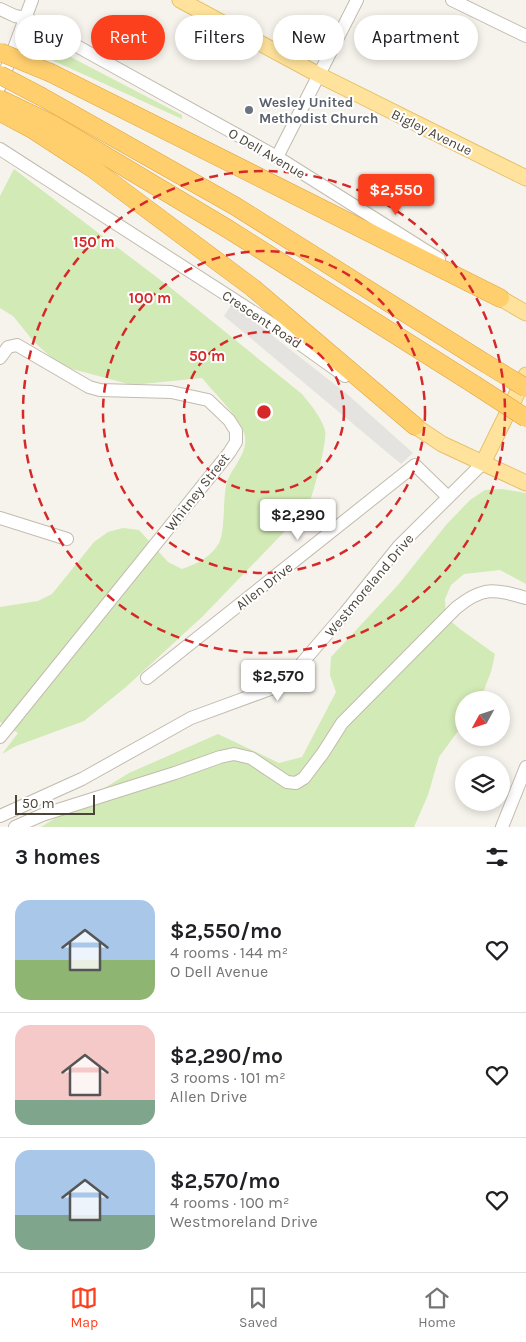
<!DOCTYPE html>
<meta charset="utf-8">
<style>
:root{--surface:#fff;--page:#f2f2f2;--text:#202124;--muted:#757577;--line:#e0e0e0;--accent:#fc3f1d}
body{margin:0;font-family:Karla,sans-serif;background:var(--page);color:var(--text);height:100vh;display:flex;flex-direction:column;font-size:19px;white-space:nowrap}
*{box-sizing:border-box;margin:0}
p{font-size:16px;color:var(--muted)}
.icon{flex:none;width:28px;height:28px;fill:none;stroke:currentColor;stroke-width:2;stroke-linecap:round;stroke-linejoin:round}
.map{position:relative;height:827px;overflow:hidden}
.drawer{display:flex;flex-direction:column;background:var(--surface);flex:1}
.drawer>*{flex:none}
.hud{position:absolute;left:15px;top:15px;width:496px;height:45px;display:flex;gap:10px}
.needle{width:32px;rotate:230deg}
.controls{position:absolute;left:455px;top:691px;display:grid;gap:10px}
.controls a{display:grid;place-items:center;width:55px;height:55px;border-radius:50%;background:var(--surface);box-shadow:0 2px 8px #0003;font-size:25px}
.scale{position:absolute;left:15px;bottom:12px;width:80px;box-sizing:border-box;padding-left:5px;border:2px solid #4b4439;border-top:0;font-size:14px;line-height:18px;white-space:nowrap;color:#4b4439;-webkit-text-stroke:4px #fff;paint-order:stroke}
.price{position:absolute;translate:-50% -42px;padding:0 11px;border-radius:5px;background:#fff;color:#222;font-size:16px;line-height:32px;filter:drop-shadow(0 1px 2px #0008)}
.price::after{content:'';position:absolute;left:50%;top:30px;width:15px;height:11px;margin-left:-8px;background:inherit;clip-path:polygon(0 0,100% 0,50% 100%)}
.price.active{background:var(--accent);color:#fff}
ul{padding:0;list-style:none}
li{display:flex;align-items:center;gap:15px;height:125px;padding:0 15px}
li+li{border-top:1px solid var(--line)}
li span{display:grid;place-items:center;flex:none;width:140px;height:100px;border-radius:15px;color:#555}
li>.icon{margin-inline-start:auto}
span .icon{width:60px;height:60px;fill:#fffc;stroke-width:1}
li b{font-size:21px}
h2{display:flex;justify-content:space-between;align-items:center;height:60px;padding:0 15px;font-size:21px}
.pill{padding:0 18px;border-radius:22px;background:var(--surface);box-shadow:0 2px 8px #0003;font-size:18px;line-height:45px}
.pill.active{background:var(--accent);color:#fff}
.menu{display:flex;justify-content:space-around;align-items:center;height:70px;border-top:1px solid var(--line);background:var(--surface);font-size:14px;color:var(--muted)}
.menu a{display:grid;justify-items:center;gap:2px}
.menu .active{color:var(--accent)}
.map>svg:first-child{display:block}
.green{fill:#d2eab5}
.parking{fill:#e5e3e0}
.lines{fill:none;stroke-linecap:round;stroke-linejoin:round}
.minor-casing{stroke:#c2bbae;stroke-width:14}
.major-casing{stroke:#e6c16a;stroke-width:17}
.highway-casing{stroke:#e0a43c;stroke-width:19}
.minor{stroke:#fff;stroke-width:12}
.major{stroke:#ffe39c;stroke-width:15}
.highway{stroke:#ffcf6e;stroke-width:18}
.highway-bridge-casing{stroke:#e0a43c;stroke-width:19;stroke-linecap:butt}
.highway-bridge{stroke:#ffcf6e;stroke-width:18}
.ring{fill:none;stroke:#d62828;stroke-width:2.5;stroke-dasharray:9 6}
.worship-dot{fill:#6b7280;stroke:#fff;stroke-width:2}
.labels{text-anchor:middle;stroke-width:4;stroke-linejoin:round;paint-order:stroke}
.worship-label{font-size:14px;font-weight:bold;fill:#5b616d;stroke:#fff;text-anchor:start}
.street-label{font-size:14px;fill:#4b4439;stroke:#fff}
.centre{fill:#d62828;stroke:#fff;stroke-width:2.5}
.ring-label{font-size:15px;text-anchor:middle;font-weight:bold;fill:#d62828;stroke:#fff;stroke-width:4;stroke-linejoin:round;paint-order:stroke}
</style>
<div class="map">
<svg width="526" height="827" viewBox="0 0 526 827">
<rect width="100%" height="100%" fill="#f6f3ec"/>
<g class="green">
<path d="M36,39L182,115V119L32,51Z"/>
<path d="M14,169L171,288L302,394C311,405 321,417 325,430C328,440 312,499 307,509C302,518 293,525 285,531L203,616L126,687L84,721L16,746L2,754L18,733L0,722V607L38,601L52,594L94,542L108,532L123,528L139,530L168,562L182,569C197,564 211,557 219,543C225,532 223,500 226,486C229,469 251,452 244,433C237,414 215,394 202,378L132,385L61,366L34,342L13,316L0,308V196Z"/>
<path d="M502,489L526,493V584L500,570L464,574L451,585L445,599L446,617L460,629L495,654L491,672L480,700H464V723L439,757L428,795L414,827H41L129,773L218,734L279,763L302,757L336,692L330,675L331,657L398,585L446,525L470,500L485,490Z"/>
</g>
<path class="parking" d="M232,304L347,394L413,453L401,464L224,316Z"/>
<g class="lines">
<defs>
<g id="minor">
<path d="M452,0L526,36"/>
<path d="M0,9L15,16L26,18L277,157L439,259"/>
<path d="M0,86L32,0"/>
<path d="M0,149L275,326L345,376"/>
<path d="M277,157L357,0"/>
<path d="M0,358L8,347L17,345L89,387L100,390L171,392L208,400L229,420L236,431V442L229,453L0,737"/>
<path d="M0,518L67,539"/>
<path d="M147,678L415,465L448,497"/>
<path d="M0,816L82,779L191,718L284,684L345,613L399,546L483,463"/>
<path d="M15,827L42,815L175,773L220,757L234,754L251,758L287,782L296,783L304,778L323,753L342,723L456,608C483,586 494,589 526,598"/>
<path d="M502,827L526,767"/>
</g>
<g id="major">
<path d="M180,0L319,75L526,178"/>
<path d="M500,298L526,313"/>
<path d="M415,426L442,444L526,483"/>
<path d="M483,463L526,375"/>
</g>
<g id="highway">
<path d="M51,73L500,298"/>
<path d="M42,97L235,206L485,363"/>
<path d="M0,99L52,124L228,229L475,385"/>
<path d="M0,112L32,129L92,168L253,288L415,426"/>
</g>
</defs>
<use href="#minor" class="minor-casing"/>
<use href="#major" class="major-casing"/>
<use href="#highway" class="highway-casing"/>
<use href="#minor" class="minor"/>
<use href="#major" class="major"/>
<use href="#highway" class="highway"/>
<defs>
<g id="highway-bridge">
<path d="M0,52L51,73"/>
<path d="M0,75L42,97"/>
<path d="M485,363L526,388"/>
<path d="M475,385L526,418"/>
</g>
</defs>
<use href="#highway-bridge" class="highway-bridge-casing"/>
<use href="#highway-bridge" class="highway-bridge"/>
</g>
<g class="ring">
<circle cx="264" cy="412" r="80"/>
<circle cx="264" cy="412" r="161"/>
<circle cx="264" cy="412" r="241"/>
</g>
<circle class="worship-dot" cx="249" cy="110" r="5"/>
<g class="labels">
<g class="worship-label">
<text x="259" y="107">Wesley United<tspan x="259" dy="16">Methodist Church</tspan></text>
</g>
<g class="street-label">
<text transform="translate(432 132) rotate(26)" y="5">Bigley Avenue</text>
<text transform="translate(267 153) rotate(30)" y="5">O Dell Avenue</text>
<text transform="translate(262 319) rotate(34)" y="5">Crescent Road</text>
<text transform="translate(197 492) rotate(-52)" y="5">Whitney Street</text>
<text transform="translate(369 585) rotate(-50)" y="5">Westmoreland Drive</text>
<text transform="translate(264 586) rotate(-38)" y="5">Allen Drive</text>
</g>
</g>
<circle cx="264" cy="412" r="8" class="centre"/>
<g class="ring-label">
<text x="94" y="247">150 m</text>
<text x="150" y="303">100 m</text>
<text x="207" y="361">50 m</text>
</g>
</svg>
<div class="controls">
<a><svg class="needle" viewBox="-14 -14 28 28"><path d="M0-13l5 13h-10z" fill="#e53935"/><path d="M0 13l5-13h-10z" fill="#757577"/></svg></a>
<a><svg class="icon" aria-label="layers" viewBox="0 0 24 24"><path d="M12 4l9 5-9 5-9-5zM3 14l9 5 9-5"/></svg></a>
</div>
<div class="scale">50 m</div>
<b class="price active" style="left:396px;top:216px">$2,550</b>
<b class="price" style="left:298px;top:541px">$2,290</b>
<b class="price" style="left:278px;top:702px">$2,570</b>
<div class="hud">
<a class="pill">Buy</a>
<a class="pill active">Rent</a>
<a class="pill">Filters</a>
<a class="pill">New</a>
<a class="pill">Apartment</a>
</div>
</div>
<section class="drawer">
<h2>3 homes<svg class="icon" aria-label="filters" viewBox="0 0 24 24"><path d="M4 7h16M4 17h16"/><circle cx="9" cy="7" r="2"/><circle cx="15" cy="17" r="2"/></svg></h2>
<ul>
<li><span style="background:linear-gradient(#a9c7e8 60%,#8fb573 0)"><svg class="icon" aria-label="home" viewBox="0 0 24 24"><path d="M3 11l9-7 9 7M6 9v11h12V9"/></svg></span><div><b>$2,550/mo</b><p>4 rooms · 144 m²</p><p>O Dell Avenue</p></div><svg class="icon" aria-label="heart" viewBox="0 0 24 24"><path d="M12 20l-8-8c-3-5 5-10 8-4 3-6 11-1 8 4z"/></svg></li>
<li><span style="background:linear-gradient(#f6c9c9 75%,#7fa58c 0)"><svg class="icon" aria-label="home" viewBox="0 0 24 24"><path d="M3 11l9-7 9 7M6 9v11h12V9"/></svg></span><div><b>$2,290/mo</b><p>3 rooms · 101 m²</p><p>Allen Drive</p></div><svg class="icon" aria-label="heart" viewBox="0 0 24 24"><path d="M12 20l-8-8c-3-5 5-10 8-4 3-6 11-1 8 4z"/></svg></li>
<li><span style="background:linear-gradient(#a9c7e8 65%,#7fa58c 0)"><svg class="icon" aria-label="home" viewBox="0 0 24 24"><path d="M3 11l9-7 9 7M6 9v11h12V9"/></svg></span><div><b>$2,570/mo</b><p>4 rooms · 100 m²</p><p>Westmoreland Drive</p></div><svg class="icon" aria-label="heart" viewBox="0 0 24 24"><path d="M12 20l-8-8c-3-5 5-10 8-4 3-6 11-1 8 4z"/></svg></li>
</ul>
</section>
<nav class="menu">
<a class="active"><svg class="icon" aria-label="map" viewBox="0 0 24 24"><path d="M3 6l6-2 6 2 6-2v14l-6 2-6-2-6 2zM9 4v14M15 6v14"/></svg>Map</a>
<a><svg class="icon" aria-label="saved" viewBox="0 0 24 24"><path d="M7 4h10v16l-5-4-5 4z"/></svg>Saved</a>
<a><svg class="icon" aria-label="home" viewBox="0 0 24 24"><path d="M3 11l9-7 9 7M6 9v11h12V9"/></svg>Home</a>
</nav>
